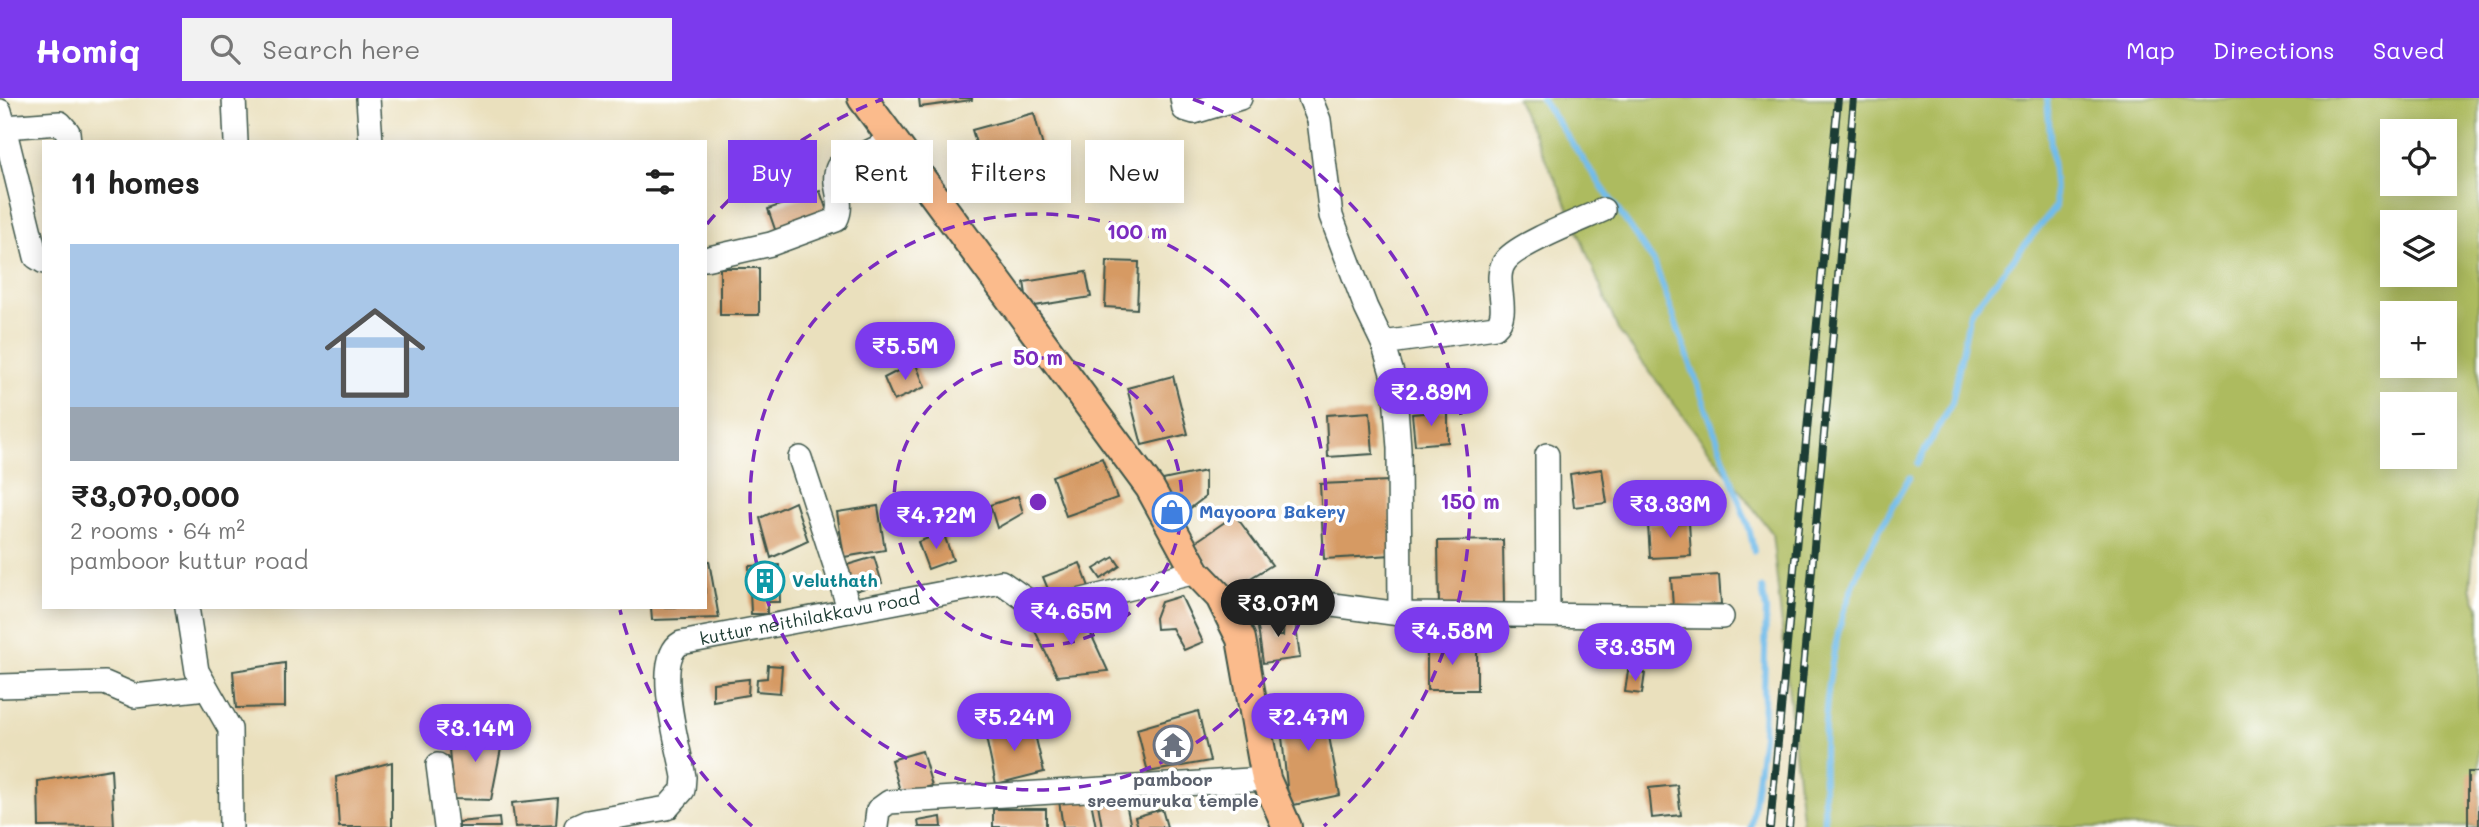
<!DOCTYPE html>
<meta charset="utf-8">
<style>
:root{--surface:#fff;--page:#f2f2f2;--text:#222;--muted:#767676;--line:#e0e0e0;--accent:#7c3aed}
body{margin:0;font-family:Mali,sans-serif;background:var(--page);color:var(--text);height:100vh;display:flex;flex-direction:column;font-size:26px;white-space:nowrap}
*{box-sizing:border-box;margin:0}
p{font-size:23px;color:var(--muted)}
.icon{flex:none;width:38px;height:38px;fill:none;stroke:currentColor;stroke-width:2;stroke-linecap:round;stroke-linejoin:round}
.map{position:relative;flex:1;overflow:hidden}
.sheet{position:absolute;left:42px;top:42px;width:665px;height:469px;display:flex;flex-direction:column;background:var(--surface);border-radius:0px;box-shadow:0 4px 18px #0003}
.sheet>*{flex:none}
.hud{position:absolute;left:728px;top:42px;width:665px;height:63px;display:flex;gap:14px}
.fabs{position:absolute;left:2380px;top:21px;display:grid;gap:14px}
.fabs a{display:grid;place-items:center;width:77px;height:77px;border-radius:0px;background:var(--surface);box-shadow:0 4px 18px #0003;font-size:35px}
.price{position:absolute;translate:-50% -60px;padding:0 16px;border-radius:24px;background:var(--accent);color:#fff;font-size:23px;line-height:46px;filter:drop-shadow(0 2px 4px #0008)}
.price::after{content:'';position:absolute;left:50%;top:42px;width:21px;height:16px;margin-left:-10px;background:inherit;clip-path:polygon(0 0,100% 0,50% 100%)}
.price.on{background:#222;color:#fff}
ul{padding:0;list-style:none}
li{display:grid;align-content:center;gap:14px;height:371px;padding:0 28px}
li+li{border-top:2px solid var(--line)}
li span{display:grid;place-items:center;height:217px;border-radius:0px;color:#555}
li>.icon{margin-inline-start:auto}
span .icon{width:126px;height:126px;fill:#fffc;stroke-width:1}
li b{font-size:30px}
h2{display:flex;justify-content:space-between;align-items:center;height:84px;padding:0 28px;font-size:30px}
.tag{padding:0 24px;border-radius:0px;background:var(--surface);box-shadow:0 4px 18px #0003;font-size:24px;line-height:63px}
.tag.on{background:var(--accent);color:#fff}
header{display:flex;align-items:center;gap:42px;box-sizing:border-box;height:98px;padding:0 35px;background:var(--accent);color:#fff}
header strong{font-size:33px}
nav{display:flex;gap:38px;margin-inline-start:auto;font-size:24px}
.search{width:490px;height:63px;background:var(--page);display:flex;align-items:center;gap:18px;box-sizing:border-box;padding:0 24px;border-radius:0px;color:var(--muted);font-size:26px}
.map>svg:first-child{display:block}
.green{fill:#adbb5e;stroke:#667c49;stroke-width:2;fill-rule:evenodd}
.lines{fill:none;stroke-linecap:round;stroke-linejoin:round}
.stream{stroke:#71bcea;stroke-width:6}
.building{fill:#d69a63}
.minor-casing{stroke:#3d5549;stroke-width:26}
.major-casing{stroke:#3d5549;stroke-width:32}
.minor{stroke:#fff;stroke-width:23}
.major{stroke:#fbbb8c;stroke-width:28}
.rail-casing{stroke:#1f3d34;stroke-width:8}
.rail{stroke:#fff;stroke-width:5;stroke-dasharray:16;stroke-linecap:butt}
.ring{fill:none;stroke:#7b2cbf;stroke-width:3.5;stroke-dasharray:12 9}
.labels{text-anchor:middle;stroke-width:7;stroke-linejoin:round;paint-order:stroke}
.shop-label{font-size:18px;font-weight:bold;fill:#366cbe;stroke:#fff;text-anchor:start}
.culture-label{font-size:18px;font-weight:bold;fill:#0d838f;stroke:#fff;text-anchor:start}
.street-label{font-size:18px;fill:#1f3d34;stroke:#fff}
.worship-label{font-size:18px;font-weight:bold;fill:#5b616d;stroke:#fff}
.centre{fill:#7b2cbf;stroke:#fff;stroke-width:3.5}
.ring-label{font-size:21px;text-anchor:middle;font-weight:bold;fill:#7b2cbf;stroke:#fff;stroke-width:7;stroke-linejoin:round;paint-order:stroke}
</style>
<header>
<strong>Homiq</strong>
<div class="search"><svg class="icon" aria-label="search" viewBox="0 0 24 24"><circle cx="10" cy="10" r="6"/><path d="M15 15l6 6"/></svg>Search here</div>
<nav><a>Map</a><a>Directions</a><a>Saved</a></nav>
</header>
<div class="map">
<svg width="2479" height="729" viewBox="0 0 2479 729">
<rect width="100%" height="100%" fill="#fff"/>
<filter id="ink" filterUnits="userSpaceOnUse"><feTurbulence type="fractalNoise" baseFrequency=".0143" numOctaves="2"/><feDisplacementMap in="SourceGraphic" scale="14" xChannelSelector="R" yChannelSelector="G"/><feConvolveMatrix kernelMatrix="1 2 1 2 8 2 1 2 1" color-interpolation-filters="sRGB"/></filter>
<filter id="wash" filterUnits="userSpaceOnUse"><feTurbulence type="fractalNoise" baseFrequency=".00686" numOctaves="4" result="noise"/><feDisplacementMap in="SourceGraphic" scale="28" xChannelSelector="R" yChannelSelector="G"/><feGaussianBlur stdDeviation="1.57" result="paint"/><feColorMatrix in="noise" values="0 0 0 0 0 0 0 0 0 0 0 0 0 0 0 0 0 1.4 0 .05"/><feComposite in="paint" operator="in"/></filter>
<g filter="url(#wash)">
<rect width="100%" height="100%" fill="#eae0bd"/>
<path class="green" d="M1516,0H2479V389L2470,490L2479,508V729H1803L1772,435L1618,232L1563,97ZM2392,33H2445V86H2392ZM2392,124H2445V177H2392ZM2392,215H2445V268H2392ZM2392,306H2445V359H2392Z"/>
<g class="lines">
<g class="stream">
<path d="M1541,0L1655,166L1750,434L1754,453"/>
<path d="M1917,366L1952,305L1970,215L2056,108L2047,0"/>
<path d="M1751,729L1763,638L1766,512L1762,490"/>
<path d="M1825,729C1822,663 1823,595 1839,531C1852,477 1881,428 1909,380"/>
</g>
</g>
<g id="blocks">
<g class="building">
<path d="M919,0H972V2L920,9Z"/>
<path d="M1034,15L1043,49L982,65L972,32Z"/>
<path d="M876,68L885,86L860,100L851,83Z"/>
<path d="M820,93L829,119L777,137L768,111Z"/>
<path d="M1107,163L1139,164L1137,211L1105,209Z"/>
<rect x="720" y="170" width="39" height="47"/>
<path d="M1086,174L1091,199L1028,209L1024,184Z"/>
<path d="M915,264L925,289L894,303L884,280Z"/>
<path d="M1173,278L1188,336L1142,347L1127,290Z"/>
<path d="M1448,313V344L1415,347L1412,316Z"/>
<path d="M1370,314L1373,356L1328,359L1326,317Z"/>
<path d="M1102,360L1117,400L1066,418L1052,378Z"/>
<path d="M1602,371L1607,405L1574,409L1570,376Z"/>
<path d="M1205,373V399L1167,428L1140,387Z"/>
<path d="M1389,383L1392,457L1324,461L1320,386Z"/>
<path d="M1018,398L1023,415L997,430L990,407Z"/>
<path d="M979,403L985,422L966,428L960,409Z"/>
<path d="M795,404L808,443L771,460L760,420Z"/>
<path d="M878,408L885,452L844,459L837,414Z"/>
<path d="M1235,417L1272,467L1226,495L1194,445Z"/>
<path d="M1689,424L1691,458L1650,460L1648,426Z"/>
<path d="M943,434L953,462L928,471L918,444Z"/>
<path d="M1503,442L1504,509L1439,510L1438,443Z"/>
<path d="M874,459L882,485L855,493L847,467Z"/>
<path d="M1114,459L1120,468L1101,481L1094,471Z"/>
<path d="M705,463H709L719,520L652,522L651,509H705Z"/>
<path d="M1080,465L1091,494L1050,496L1043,479Z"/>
<path d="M779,467L780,504H767V516H751L749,468Z"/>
<path d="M1719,477L1721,506L1673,509L1671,480Z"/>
<path d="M1181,498L1203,544L1184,552L1172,530L1156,531L1155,520L1161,504Z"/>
<path d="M1080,512L1108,573L1057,578L1035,533Z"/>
<path d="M1256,516L1278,519L1279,538H1283L1284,520L1295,521L1300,560L1263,565Z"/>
<rect x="1427" y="547" width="50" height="45"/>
<path d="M285,565V609L236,610L233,573Z"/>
<path d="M768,567L782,568L780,595L756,593L757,581L767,580Z"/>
<path d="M1628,573L1645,575L1642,596L1625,594Z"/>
<path d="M749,581L748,597L713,603V585Z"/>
<path d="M1322,601L1340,697L1289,708L1279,609Z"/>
<path d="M1198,613L1210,663L1148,674L1137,631Z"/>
<path d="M1032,624L1044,674L996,686L985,635Z"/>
<path d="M505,630L491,702L453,701L448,638Z"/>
<path d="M922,653L932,688L901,696L891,662Z"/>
<path d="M392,664V729H339L336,679Z"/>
<path d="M111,671L114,728L39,729L38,683Z"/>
<rect x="2468" y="674" width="11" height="54"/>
<path d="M1677,687L1681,717L1652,720L1649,690Z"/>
<path d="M1090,698L1096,729H1063L1059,703Z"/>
<path d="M558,700L556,727L515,729L512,705Z"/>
<path d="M1125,701L1131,729H1102L1098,706Z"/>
<rect x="993" y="711" width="53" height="18"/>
<path d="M1162,711L1167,729H1138L1135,719Z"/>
<path d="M941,719L942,729H919L918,723Z"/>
<path d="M499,720L500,729H459V724Z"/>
</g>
</g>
</g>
<g filter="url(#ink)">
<use href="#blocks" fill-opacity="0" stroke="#3d5549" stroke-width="2"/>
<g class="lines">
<defs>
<g id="minor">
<path d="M234,0L236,44"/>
<path d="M368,0L371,44"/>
<path d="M1182,0L1184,11L1194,14L1240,0"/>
<path d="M1310,0L1319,22L1331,118L1366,210L1383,245L1394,282L1399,350L1400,516"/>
<path d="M0,13L36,159L44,164"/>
<path d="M4,29L60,25L68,34L69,44"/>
<path d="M705,161L771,146L836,122C846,103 830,86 838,69L891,43"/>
<path d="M1383,245L1495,229C1513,214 1490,180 1506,162C1520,145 1581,122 1603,112"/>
<path d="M1547,357L1548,515"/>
<path d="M800,360L850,513"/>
<path d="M1220,499L1288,501L1400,516L1722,519"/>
<path d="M187,509L197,573L230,631L231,729"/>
<path d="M0,588L105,585L135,598L206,590"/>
<path d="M438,667L446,729"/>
<path id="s1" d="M576,729L587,724L667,710L683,692L684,679C679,649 652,561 681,545L1001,484L1038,510L1070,505L1196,474"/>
<path d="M876,729L878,712L889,704L1266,681"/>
</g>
<path id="major" d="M862,0L1150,390L1196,474L1220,499L1241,541L1266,681L1287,729"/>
</defs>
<use href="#minor" class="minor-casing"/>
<use href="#major" class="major-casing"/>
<use href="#minor" class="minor"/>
<use href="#major" class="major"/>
<defs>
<g id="rail">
<path d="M1770,729L1838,0"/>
<path d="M1789,729L1854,0"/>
</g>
</defs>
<use href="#rail" class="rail-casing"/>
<use href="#rail" class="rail"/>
</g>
</g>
<g class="ring">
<circle cx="1038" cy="404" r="144"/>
<circle cx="1038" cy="404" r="288"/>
<path d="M752 728A432 432 0 0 1 620 512M707 126A432 432 0 0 1 883 1M1193 1A432 432 0 0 1 1324 728"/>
</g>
<defs>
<symbol id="shop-ring" viewBox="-11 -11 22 22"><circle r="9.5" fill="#fff" stroke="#3f7fe0" stroke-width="1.5"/><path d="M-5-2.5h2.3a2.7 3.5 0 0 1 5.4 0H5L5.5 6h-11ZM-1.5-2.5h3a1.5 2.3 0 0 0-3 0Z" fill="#3f7fe0"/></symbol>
<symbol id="building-ring" viewBox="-11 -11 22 22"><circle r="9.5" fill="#fff" stroke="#0f9aa8" stroke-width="1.5"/><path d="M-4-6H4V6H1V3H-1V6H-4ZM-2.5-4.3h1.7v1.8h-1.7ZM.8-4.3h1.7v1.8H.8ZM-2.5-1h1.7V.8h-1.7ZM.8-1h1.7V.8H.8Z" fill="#0f9aa8"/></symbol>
<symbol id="temple-ring" viewBox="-11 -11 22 22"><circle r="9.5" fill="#fff" stroke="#6b7280" stroke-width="1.5"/><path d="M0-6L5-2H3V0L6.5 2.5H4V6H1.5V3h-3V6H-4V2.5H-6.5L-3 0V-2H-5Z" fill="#6b7280"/></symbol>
</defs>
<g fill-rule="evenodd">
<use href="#shop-ring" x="1150" y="392" width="44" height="44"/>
<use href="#building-ring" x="743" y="461" width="44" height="44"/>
<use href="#temple-ring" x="1151" y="625" width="44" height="44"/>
</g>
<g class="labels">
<g class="shop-label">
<text x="1199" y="420">Mayoora Bakery</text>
</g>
<g class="culture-label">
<text x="792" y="489">Veluthath</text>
</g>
<g class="street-label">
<text dy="6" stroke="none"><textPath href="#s1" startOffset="401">kuttur neithilakkavu road</textPath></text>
</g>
<g class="worship-label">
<text x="1173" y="688">pamboor<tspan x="1173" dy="21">sreemuruka temple</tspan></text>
</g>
</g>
<circle cx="1038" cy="404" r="10" class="centre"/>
<g class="ring-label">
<text x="1137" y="141">100 m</text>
<text x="1038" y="267">50 m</text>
<text x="1470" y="411">150 m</text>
</g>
</svg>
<div class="fabs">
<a><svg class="icon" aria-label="locate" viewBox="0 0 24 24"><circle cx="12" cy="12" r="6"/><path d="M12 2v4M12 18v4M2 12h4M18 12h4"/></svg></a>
<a><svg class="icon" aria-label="layers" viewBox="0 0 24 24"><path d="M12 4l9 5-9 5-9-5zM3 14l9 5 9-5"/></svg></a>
<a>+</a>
<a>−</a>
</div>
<b class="price" style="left:905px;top:284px">₹5.5M</b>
<b class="price" style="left:1431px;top:330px">₹2.89M</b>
<b class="price" style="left:1670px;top:442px">₹3.33M</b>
<b class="price" style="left:936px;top:453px">₹4.72M</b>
<b class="price on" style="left:1278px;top:541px">₹3.07M</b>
<b class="price" style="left:1071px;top:549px">₹4.65M</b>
<b class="price" style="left:1452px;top:569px">₹4.58M</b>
<b class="price" style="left:1635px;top:585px">₹3.35M</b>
<b class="price" style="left:1014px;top:655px">₹5.24M</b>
<b class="price" style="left:1308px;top:655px">₹2.47M</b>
<b class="price" style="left:475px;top:666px">₹3.14M</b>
<div class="hud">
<a class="tag on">Buy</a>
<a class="tag">Rent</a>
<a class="tag">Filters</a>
<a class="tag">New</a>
</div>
<section class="sheet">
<h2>11 homes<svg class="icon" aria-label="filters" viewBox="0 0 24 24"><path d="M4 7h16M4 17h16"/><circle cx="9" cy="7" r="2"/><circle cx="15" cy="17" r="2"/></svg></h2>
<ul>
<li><span style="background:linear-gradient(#a9c7e8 75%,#9aa5b1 0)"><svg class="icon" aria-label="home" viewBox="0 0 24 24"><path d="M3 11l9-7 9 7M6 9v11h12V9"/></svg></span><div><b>₹3,070,000</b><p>2 rooms · 64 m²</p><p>pamboor kuttur road</p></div></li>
</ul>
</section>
</div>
